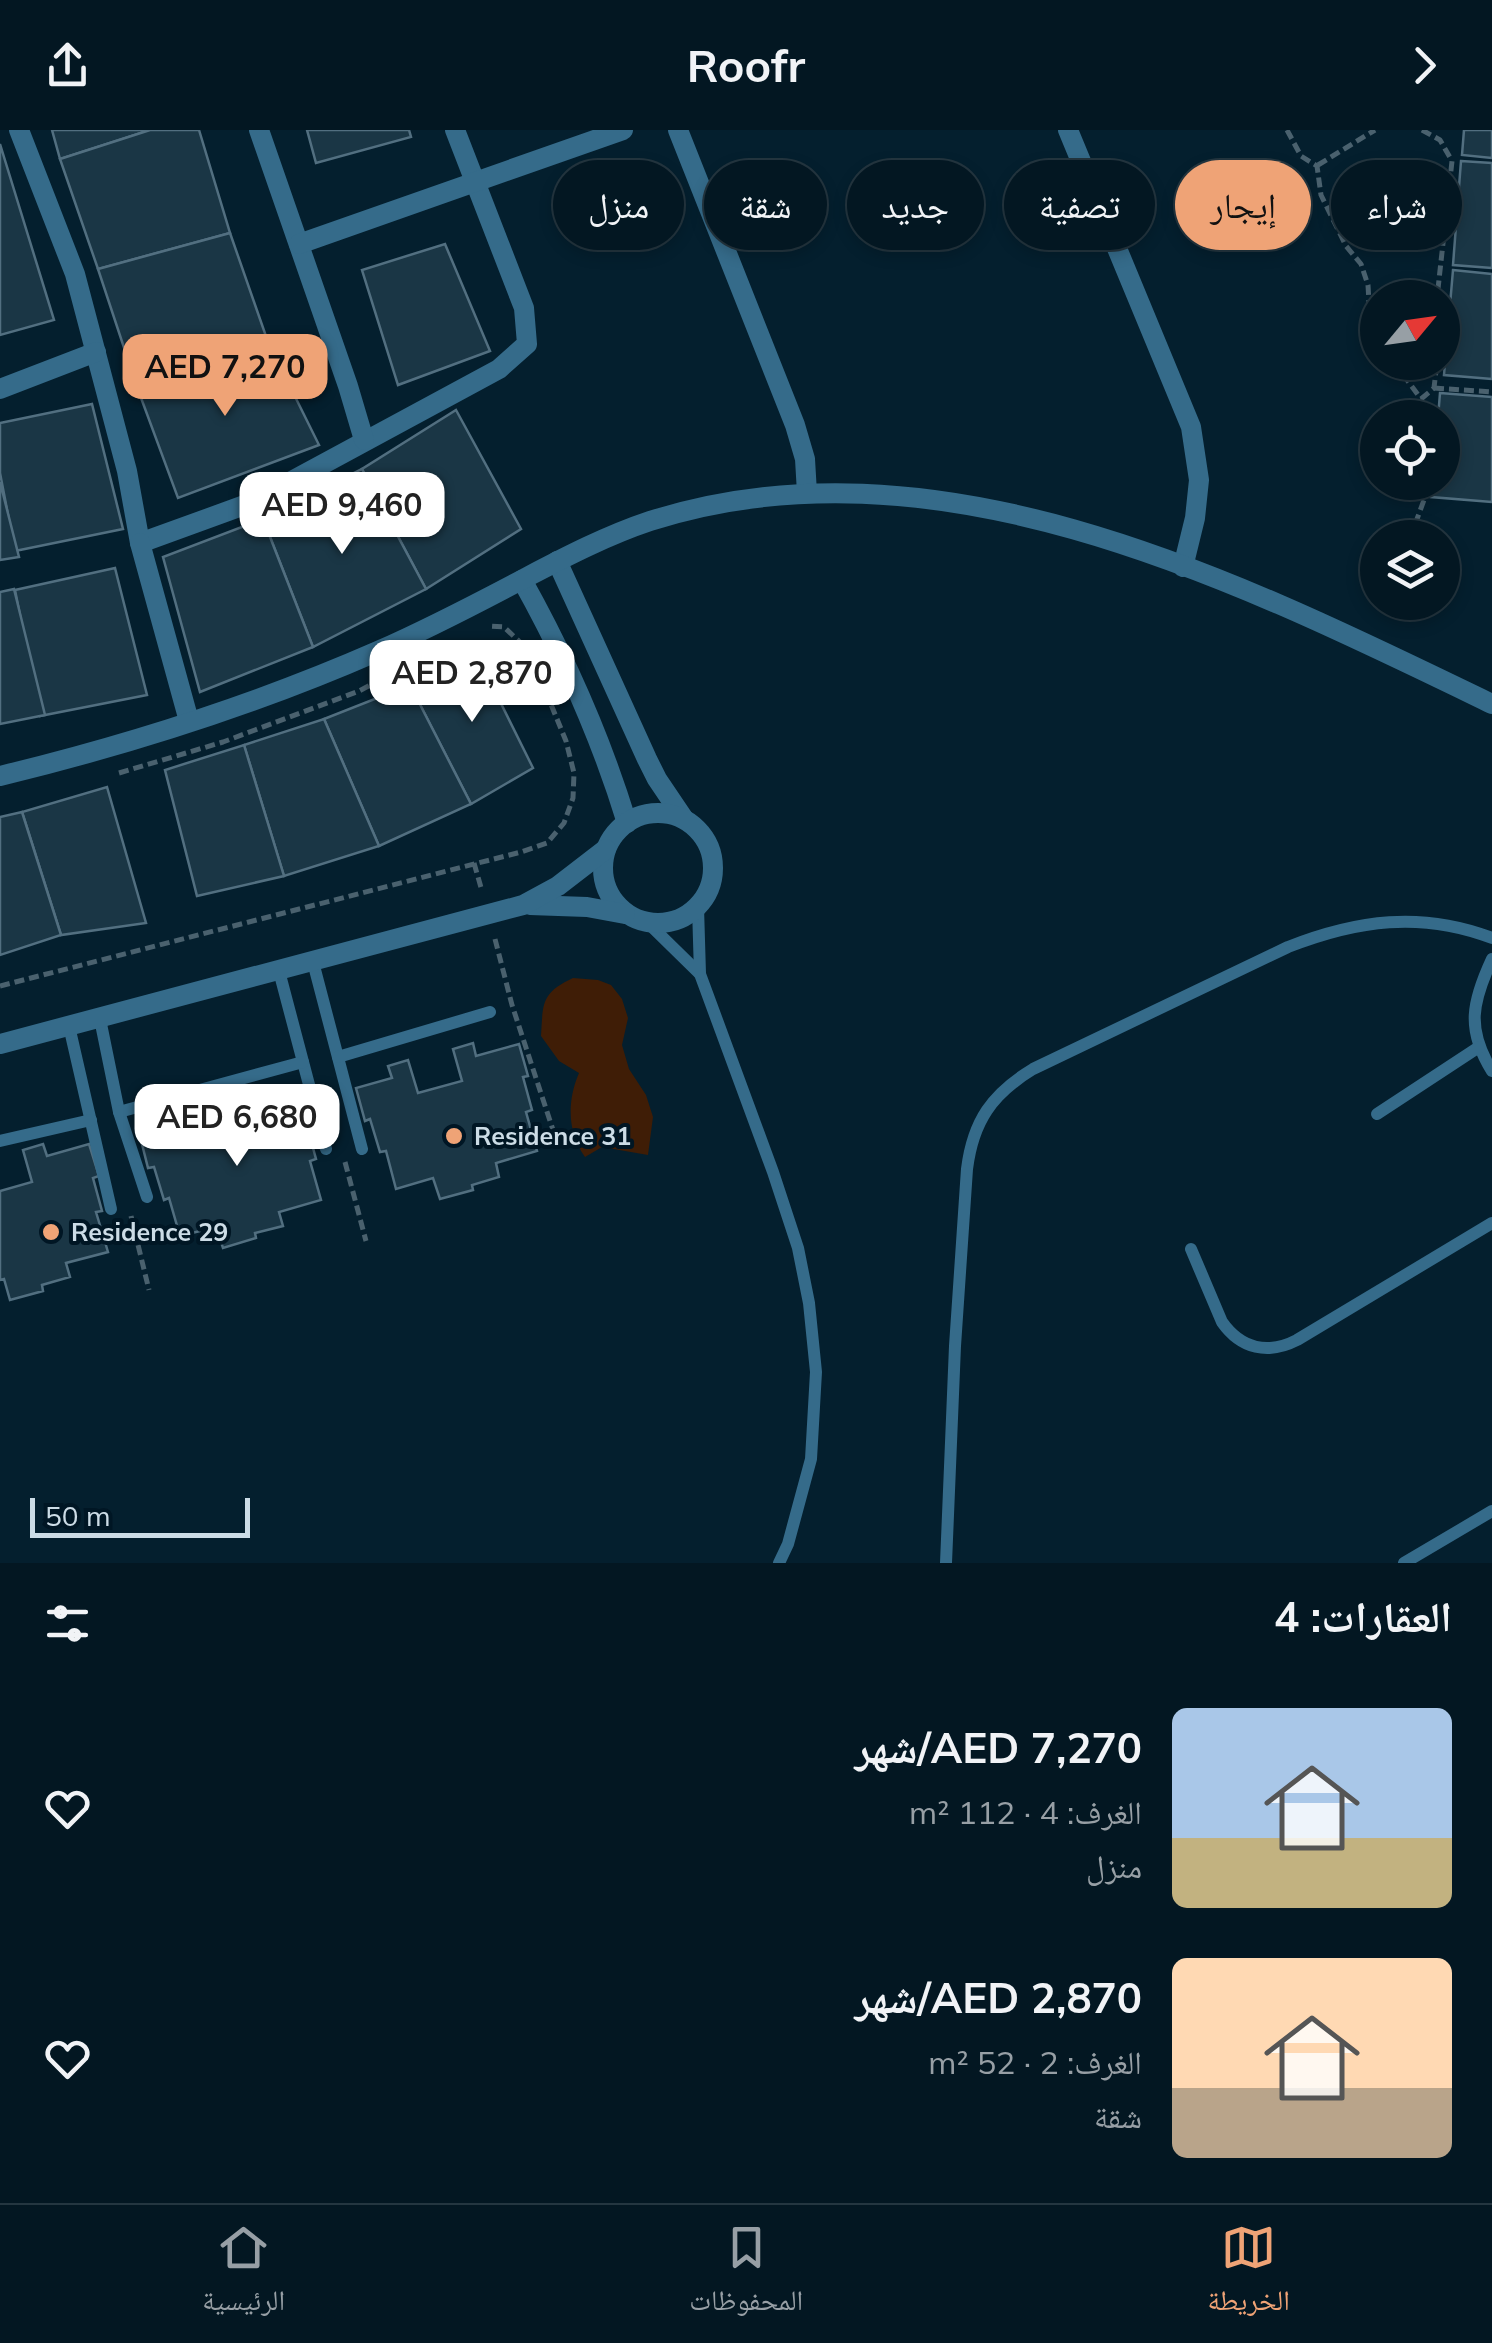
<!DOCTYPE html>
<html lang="ar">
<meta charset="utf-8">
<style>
:root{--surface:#031722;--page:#11242f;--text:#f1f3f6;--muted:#979fa5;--line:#243640;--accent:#efa376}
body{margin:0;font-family:Mulish,"Noto Naskh Arabic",sans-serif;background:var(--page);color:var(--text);direction:rtl;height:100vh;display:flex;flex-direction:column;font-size:38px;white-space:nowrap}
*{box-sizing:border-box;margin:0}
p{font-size:32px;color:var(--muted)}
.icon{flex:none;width:55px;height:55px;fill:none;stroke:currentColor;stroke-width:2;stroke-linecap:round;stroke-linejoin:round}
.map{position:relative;height:1433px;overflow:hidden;direction:ltr}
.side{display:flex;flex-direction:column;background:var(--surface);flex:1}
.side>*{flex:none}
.top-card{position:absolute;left:30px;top:30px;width:1432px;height:90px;direction:rtl;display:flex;gap:20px}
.needle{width:65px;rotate:61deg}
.buttons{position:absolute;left:1360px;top:150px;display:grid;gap:20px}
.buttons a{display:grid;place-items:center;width:100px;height:100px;border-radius:50%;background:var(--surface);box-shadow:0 5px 15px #0003,0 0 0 2px var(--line);font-size:50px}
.scale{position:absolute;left:30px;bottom:25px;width:220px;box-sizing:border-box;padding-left:10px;border:5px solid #ccdce6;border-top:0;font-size:28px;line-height:35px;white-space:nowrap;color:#ccdce6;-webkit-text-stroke:8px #001624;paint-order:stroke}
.price{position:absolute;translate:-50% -85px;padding:0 22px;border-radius:20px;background:#fff;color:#222;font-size:32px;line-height:65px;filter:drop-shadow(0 2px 5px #0008)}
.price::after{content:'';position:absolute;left:50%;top:60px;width:30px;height:22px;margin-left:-15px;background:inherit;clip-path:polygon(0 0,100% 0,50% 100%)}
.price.on{background:var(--accent);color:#111}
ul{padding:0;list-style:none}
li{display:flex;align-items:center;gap:30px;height:250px;padding:0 40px}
li span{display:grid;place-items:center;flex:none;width:280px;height:200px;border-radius:15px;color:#555}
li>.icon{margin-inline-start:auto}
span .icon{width:120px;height:120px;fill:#fffc;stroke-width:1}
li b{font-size:42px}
h2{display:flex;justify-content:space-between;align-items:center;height:120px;padding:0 40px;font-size:42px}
.tag{padding:0 35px;border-radius:45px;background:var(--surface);box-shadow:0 5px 15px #0003,0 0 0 2px var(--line);font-size:35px;line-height:90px}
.tag.on{background:var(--accent);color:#111}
header{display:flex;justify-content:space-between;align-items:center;height:130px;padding:0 40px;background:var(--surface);font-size:45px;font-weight:700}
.menu{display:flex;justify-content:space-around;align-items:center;height:140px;border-top:2px solid var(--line);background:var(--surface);font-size:28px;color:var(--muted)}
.menu a{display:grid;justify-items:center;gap:5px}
.menu .on{color:var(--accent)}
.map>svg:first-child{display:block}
.green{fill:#3f1d06}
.building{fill:#1a3645;stroke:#526f80;stroke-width:2.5}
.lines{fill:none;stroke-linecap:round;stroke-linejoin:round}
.path{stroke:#4a616e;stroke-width:5;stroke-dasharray:10 5;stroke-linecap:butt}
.service{stroke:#356b8a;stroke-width:12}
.minor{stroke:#356b8a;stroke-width:20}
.poi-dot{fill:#efa376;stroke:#001624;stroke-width:4}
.labels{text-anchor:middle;stroke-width:8;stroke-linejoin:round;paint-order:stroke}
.poi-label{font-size:25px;font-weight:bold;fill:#ccdce6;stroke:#001624;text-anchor:start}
</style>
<header><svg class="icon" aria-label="forward" viewBox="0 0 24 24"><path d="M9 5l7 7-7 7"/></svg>Roofr<svg class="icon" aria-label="share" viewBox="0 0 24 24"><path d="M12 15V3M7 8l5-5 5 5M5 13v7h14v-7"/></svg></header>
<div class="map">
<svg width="1492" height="1433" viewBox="0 0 1492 1433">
<rect width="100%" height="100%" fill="#041f2e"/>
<path class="green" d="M573,848L598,850L611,855L622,869L628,888L622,915L629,939L646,965L653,987L648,1025L602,1017L585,1027C567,1002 567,971 579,943L559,931L541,906C543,873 541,863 573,848Z"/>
<g class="building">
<path d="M52,0H150L60,29Z"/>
<path d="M150,0H199L230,103L98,139L60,29Z"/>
<path d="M307,0H409L411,7L316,33Z"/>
<path d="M1464,0H1492V28L1462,25Z"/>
<path d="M0,14L54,190L0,205Z"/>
<path d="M1461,31L1492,33V138L1453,135Z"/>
<path d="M230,103L268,212L137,257L98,139Z"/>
<path d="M445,114L490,221L398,255L362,140Z"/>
<path d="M1453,140L1492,144V249L1444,245Z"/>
<path d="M268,212L319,315L178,368L137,257Z"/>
<path d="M1440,263L1492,267V372L1431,367L1433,352H1442V288H1438Z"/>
<path d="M92,274L123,399L15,421L0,343V293Z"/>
<path d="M456,280L521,399L426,459L362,339Z"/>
<path d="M362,339L426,459L313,517L263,389Z"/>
<path d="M0,352L19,427L0,430Z"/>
<path d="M263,389L313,517L200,562L163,427Z"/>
<path d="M115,438L147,565L40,586L15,460Z"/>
<path d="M14,459L45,585L0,594V462Z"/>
<path d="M472,515L533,638L471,674L410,555Z"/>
<path d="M410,555L471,674L379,716L324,589Z"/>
<path d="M324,589L379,716L284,746L244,615Z"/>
<path d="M244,615L284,746L197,766L165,640Z"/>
<path d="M107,657L146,793L61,805L22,682Z"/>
<path d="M22,682L61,805L0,825V687Z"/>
<path d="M473,913L476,926L519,914L528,946L523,947L532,980L526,982L537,1021L496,1033L499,1047L472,1055L473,1060L440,1069L433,1048L396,1059L386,1021L380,1022L370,989L365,991L356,958L392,948L388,936L408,930L418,963L462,951L453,919Z"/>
<path d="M257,962L261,974L304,962L312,995L307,996L316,1029L310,1031L321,1070L279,1082L283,1096L255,1103L256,1108L223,1118L216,1097L180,1106L169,1068L164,1070L154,1037L148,1038L140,1006L176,996L172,984L192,979L202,1011L246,1000L237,967Z"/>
<path d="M43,1014L47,1026L89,1014L99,1046L93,1048L102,1081L96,1082L108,1122L66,1133L70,1147L42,1155L43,1161L10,1170L4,1149L0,1150V1061L32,1052L23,1020Z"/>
</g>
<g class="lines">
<g class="path">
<path d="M1287,0L1301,26L1317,36L1321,65L1346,116L1361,134L1368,155L1369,173L1378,195"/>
<path d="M1422,0L1440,10L1452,31L1437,168"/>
<path d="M1318,35L1375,0"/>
<path d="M1394,232L1421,269L1422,288"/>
<path d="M1434,258L1492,262"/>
<path d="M1421,269L1434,258L1437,232"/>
<path d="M1410,408L1424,370L1425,352"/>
<path d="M1399,488L1406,472"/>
<path d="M119,643L223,612L359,561L382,549"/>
<path d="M474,733L482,761"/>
<path d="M495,809L512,875L553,1000"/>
<path d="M0,856L521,722L547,713L564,693L573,668L574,643L566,611L532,528L525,517L504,497L490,496"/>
<path d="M345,1032L366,1111"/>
<path d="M131,1086L149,1160"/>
</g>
<g class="service">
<path d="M698,777L700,844L773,1042L798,1118L809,1173L816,1242L811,1329L788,1414L779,1433"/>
<path d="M648,793L700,844"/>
<path d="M1492,829C1472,872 1466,899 1492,941"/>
<path d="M313,832L362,1019"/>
<path d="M279,841L326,1019"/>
<path d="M100,889L119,982L147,1067"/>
<path d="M69,896L111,1079"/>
<path d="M338,927L490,882"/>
<path d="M119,982L303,932"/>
<path d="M1377,984L1479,917"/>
<path d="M0,1011L91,990"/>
<path d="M1191,1119L1222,1192C1241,1219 1268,1225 1297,1210L1492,1093"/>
<path d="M946,1433L955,1216L967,1039C973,991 992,964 1033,939L1288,817C1357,790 1421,781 1492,808"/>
<path d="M1404,1433L1492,1381"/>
</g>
<g class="minor">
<path d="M19,0L75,144L127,341L140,413L253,372L499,239L527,214L524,178L455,0"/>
<path d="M259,0L348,256L364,310"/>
<path d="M678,0L795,295L805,329L807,363"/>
<path d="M1068,0L1191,297L1199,350L1195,388L1183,437"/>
<path d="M299,114L623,0"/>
<path d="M0,259L96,222"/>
<path d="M140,413L189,591"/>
<path d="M557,431L647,629L657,649L684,689"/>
<path d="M522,450C565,527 601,608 627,693"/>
<path d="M0,646C128,615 257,574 378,521C428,499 478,473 527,447C567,426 608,405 650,391C938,300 1238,451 1492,574"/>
<circle cx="658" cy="738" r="55"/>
<path d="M530,775L587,777L625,784"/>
<path d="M0,914L523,775L558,756L606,719"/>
</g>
</g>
<g class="poi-dot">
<circle cx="454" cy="1006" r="10"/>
<circle cx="51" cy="1102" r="10"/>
</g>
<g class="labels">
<g class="poi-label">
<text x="474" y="1015">Residence 31</text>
<text x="71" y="1111">Residence 29</text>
</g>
</g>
</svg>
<div class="buttons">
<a><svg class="needle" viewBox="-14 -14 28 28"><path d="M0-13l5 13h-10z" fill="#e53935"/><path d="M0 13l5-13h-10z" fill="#979fa5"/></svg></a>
<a><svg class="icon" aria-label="locate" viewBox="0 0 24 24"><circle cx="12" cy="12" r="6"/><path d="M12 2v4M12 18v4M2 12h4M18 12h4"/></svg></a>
<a><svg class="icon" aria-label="layers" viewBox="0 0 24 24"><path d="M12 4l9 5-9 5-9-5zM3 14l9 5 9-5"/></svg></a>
</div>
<div class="scale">50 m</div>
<b class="price on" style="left:225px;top:289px">AED 7,270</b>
<b class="price" style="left:342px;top:427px">AED 9,460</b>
<b class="price" style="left:472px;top:595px">AED 2,870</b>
<b class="price" style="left:237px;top:1039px">AED 6,680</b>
<div class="top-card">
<a class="tag">شراء</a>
<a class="tag on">إيجار</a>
<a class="tag">تصفية</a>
<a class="tag">جديد</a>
<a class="tag">شقة</a>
<a class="tag">منزل</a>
</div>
</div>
<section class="side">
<h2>العقارات: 4<svg class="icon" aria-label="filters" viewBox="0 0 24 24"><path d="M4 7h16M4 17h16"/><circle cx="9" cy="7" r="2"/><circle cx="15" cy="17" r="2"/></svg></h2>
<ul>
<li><span style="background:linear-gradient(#a9c7e8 65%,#c2b280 0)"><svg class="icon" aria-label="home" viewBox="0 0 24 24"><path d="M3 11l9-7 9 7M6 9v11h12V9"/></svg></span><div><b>AED 7,270/شهر</b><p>الغرف: 4 · 112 m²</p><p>منزل</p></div><svg class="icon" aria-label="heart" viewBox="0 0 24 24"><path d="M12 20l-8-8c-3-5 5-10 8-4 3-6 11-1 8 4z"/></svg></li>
<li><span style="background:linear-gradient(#ffd9b3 65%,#b9a48a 0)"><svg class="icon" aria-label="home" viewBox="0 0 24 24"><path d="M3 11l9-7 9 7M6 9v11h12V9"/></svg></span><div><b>AED 2,870/شهر</b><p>الغرف: 2 · 52 m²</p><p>شقة</p></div><svg class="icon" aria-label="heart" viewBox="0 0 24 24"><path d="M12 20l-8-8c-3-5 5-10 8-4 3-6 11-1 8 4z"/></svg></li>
</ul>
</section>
<nav class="menu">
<a class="on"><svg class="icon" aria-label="map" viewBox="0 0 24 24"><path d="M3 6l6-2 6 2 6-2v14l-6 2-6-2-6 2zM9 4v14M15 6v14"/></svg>الخريطة</a>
<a><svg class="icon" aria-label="saved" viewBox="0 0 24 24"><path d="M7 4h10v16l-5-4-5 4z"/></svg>المحفوظات</a>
<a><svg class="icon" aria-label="home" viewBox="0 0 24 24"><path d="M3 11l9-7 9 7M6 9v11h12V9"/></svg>الرئيسية</a>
</nav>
